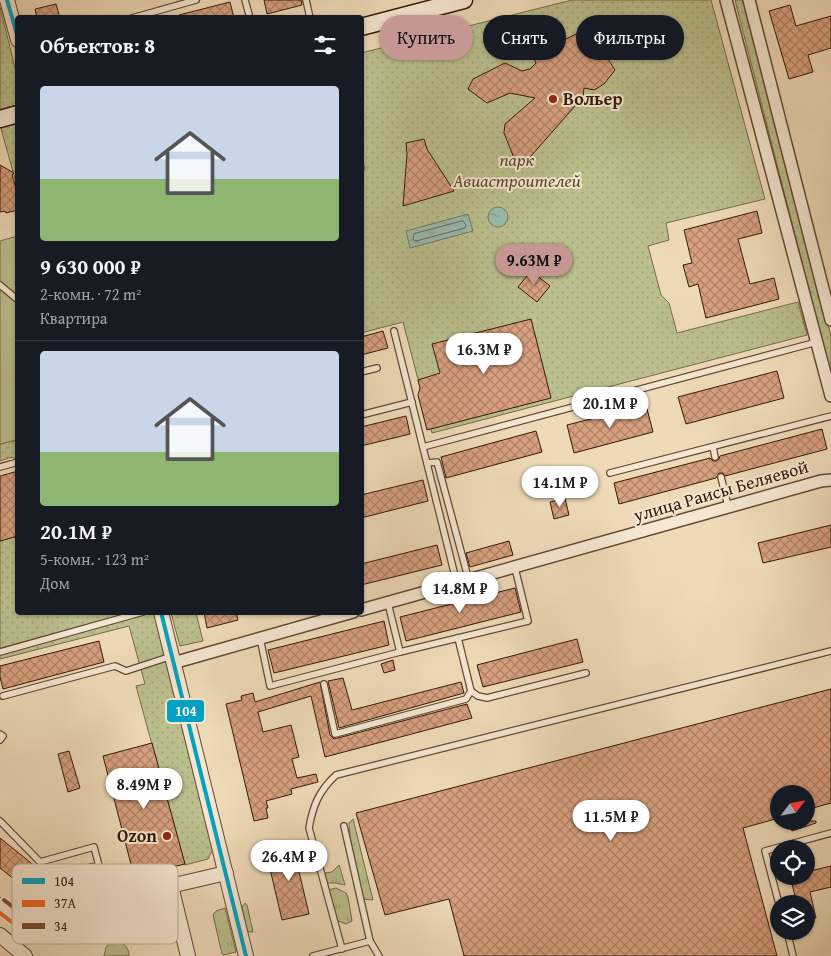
<!DOCTYPE html>
<html lang="ru">
<meta charset="utf-8">
<style>
:root{--surface:#171b24;--page:#20242c;--text:#f1f3f6;--muted:#9ea1a6;--line:#363941;--accent:#c59692}
body{margin:0;font-family:"Gentium Book Plus",serif;background:var(--page);color:var(--text);height:100vh;display:flex;flex-direction:column;font-size:19px;white-space:nowrap}
*{box-sizing:border-box;margin:0}
p{font-size:16px;color:var(--muted)}
.icon{flex:none;width:28px;height:28px;fill:none;stroke:currentColor;stroke-width:2;stroke-linecap:round;stroke-linejoin:round}
.map{position:relative;flex:1;overflow:hidden}
.sheet{position:absolute;left:15px;top:15px;width:349px;height:600px;display:flex;flex-direction:column;background:var(--surface);border-radius:5px;box-shadow:0 1px 4px #0004}
.sheet>*{flex:none}
.top-card{position:absolute;left:379px;top:15px;width:376px;height:45px;display:flex;gap:10px}
.needle{width:32px;rotate:58deg}
.controls{position:absolute;left:770px;top:785px;display:grid;gap:10px}
.controls a{display:grid;place-items:center;width:45px;height:45px;border-radius:50%;background:var(--surface);box-shadow:0 1px 4px #0004;font-size:25px}
.price{position:absolute;translate:-50% -42px;padding:0 11px;border-radius:18px;background:#fff;color:#222;font-size:16px;line-height:32px;filter:drop-shadow(0 1px 2px #0008)}
.price::after{content:'';position:absolute;left:50%;top:30px;width:15px;height:11px;margin-left:-8px;background:inherit;clip-path:polygon(0 0,100% 0,50% 100%)}
.price.on{background:var(--accent);color:#111}
ul{padding:0;list-style:none}
li{display:grid;align-content:center;gap:10px;height:265px;padding:0 25px}
li+li{border-top:1px solid var(--line)}
li span{display:grid;place-items:center;height:155px;border-radius:5px;color:#555}
li>.icon{margin-inline-start:auto}
span .icon{width:90px;height:90px;fill:#fffc;stroke-width:1}
li b{font-size:21px}
h2{display:flex;justify-content:space-between;align-items:center;height:60px;padding:0 25px;font-size:21px}
.tag{padding:0 18px;border-radius:22px;background:var(--surface);box-shadow:0 1px 4px #0004;font-size:18px;line-height:45px}
.tag.on{background:var(--accent);color:#111}
.map>svg:first-child{display:block}
.grass{fill:url(#grass-tufts);stroke:#766c4a}
.forest{fill:url(#forest-firs);stroke:#766c4a}
.park{fill:url(#park-dots);stroke:#766c4a}
.garden{fill:#bbbf8d;stroke:#766c4a}
.water{fill:url(#water-ripples);stroke:#707a6b}
.lines{fill:none;stroke-linecap:round;stroke-linejoin:round}
.shore{stroke:#666a5a;stroke-width:1}
.building{fill:url(#building-cross-hatch);stroke:#321908}
.service-casing{stroke:#614934;stroke-width:8}
.minor-casing{stroke:#614934;stroke-width:14}
.tertiary-casing{stroke:#614934;stroke-width:16}
.secondary-casing{stroke:#321908;stroke-width:19}
.service{stroke:#f5e7d1;stroke-width:5.5}
.minor{stroke:#f5e7d1;stroke-width:11}
.tertiary{stroke:#f5e7d1;stroke-width:14}
.secondary{stroke:#f5e7d1;stroke-width:16}
.bus-1-casing{stroke:#f5e7d1;stroke-width:8}
.bus-2-casing{stroke:#f5e7d1;stroke-width:8}
.bus-3-casing{stroke:#f5e7d1;stroke-width:8}
.bus-1{stroke:#02a2c4;stroke-width:4}
.bus-2{stroke:#f26522;stroke-width:4}
.bus-3{stroke:#7a4b2a;stroke-width:4}
.poi-dot{fill:#8f2418;stroke:#f5e7d1;stroke-width:2}
.labels{text-anchor:middle;stroke-width:4;stroke-linejoin:round;paint-order:stroke}
.poi-label{font-size:18px;font-weight:bold;fill:#321908;stroke:#f5e7d1;text-anchor:start}
.park-label{font-size:18px;font-style:italic;fill:#5b4b30;stroke:#f5e7d1}
.street-label{font-size:18px;fill:#321908;stroke:#f5e7d1}
.key{fill:#f5e7d1;stroke:#baa995;stroke-width:1}
.key-label{font-size:14px;fill:#321908}
.line-badge{stroke:#f5e7d1;stroke-width:2}
.badge-label{font-size:14px;text-anchor:middle;font-weight:bold;fill:#fff}
</style>
<div class="map">
<svg width="831" height="956" viewBox="0 0 831 956">
<defs>
<pattern id="grass-tufts" width="24" height="20" patternUnits="userSpaceOnUse" patternTransform="scale(1.25)"><rect width="24" height="20" fill="#bbbf8d"/><path d="M3 7l-1-3M5 7V3M7 7l1-3M15 17l-1-3M17 17v-4M19 17l1-3" fill="none" stroke="#a1a478"/></pattern>
<pattern id="forest-firs" width="22" height="20" patternUnits="userSpaceOnUse" patternTransform="scale(1.25)"><rect width="22" height="20" fill="#bbbf8d"/><path d="M5 1l3.5 6h-7zM16 11l3.5 6h-7z" fill="#a1a478"/></pattern>
<pattern id="park-dots" width="8" height="8" patternUnits="userSpaceOnUse" patternTransform="scale(1.25)"><rect width="8" height="8" fill="#bbbf8d"/><path d="M2 2h.1M6 6h.1" fill="none" stroke="#a1a478" stroke-width="1.8" stroke-linecap="round"/></pattern>
<pattern id="water-ripples" width="26" height="14" patternUnits="userSpaceOnUse" patternTransform="scale(1.25)"><rect width="26" height="14" fill="#9abbad"/><path d="M2 4q2-2 4 0t4 0M15 11q2-2 4 0t4 0" fill="none" stroke="#85a093"/></pattern>
<pattern id="building-cross-hatch" width="8" height="8" patternUnits="userSpaceOnUse" patternTransform="scale(1.25)"><rect width="8" height="8" fill="#d8a07f"/><path d="M0 0l8 8M0 8l8-8" fill="none" stroke="#b08266"/></pattern>
</defs>
<rect width="100%" height="100%" fill="#efdab8"/>
<filter id="stains"><feTurbulence type="fractalNoise" baseFrequency=".004" numOctaves="4"/><feColorMatrix values="0 0 0 0 .2 0 0 0 0 .09 0 0 0 0 .02 0 0 0 .5 -.17"/></filter>
<radialGradient id="worn" r=".72"><stop offset=".6" stop-color="#630" stop-opacity="0"/><stop offset="1" stop-color="#630" stop-opacity=".3"/></radialGradient>
<g class="grass">
<path d="M353,819L373,900L363,899L351,847L349,823Z"/>
<path d="M339,865L345,885L335,883H327L325,873L332,872Z"/>
<path d="M336,888L346,893L348,897L352,921L346,924L336,920L328,890Z"/>
<path d="M225,908L236,952L224,955L222,954L213,915L216,911Z"/>
<path d="M113,942C122,941 129,946 129,956H104L106,947Z"/>
</g>
<path class="forest" d="M245,903L247,905L253,932H249L247,930L242,907Z"/>
<g class="park">
<path d="M572,0H711L765,199L666,223L669,240L648,246L661,295L669,303L677,333L798,302L807,335L432,433L403,322L361,333V171L365,170L361,154V53Z"/>
<path d="M735,0H745L831,336V376Z"/>
<path d="M0,7L17,76V105L0,109Z"/>
<path d="M17,121V186L0,125Z"/>
<path d="M17,440V460L12,457L0,461V444Z"/>
<path d="M17,536L18,612L154,613L214,847L208,859L185,865L136,686L145,684L129,626L0,659V541Z"/>
<path d="M171,613H196L203,641L180,646Z"/>
</g>
<path class="garden" d="M17,236V440L0,444V241Z"/>
<g class="water">
<circle cx="498" cy="217" r="10"/>
<path d="M468,214L473,231L410,248L406,231Z"/>
</g>
<g class="lines">
<path class="shore" d="M463,221L466,225L465,228L416,241L413,239L414,234Z"/>
</g>
<g class="building">
<path d="M264,0H301L302,5L267,14Z"/>
<path d="M230,2L234,18H179V15Z"/>
<path d="M56,4L60,18H37L35,9Z"/>
<path d="M790,5L796,26L831,16V48L808,55L813,72L789,79L769,11Z"/>
<path d="M590,31L597,35L605,50L608,59L615,70L604,84L594,90L584,88L583,97L523,165L514,158L504,133L505,124L535,98L510,93L487,103L468,89L473,79L505,63L522,71L530,69L536,63L533,56L557,49L558,43L576,34Z"/>
<path d="M424,139L427,149L454,191L403,206L407,154L406,143Z"/>
<path d="M0,165L14,173L12,175L18,194V210L6,213L5,211L0,212Z"/>
<path d="M757,211L762,233L738,239L750,284L774,278L779,299L706,318L698,284L689,287L683,265L692,263L684,230Z"/>
<path d="M531,271L550,286L537,302L518,287Z"/>
<path d="M531,319L551,398L427,430L418,395L420,388L418,380L440,373L432,344Z"/>
<path d="M383,331L388,348L361,355V337Z"/>
<path d="M777,371L784,398L686,424L678,397Z"/>
<path d="M646,405L653,432L574,453L567,425Z"/>
<path d="M406,416L410,434L361,446V427Z"/>
<path d="M822,429L827,449L725,476L723,473H719L716,478L619,504L614,483L710,458L713,461H716L719,459L720,456Z"/>
<path d="M536,431L542,452L446,478L441,457Z"/>
<path d="M18,471V536L0,541V476Z"/>
<path d="M423,480L428,501L361,518V495Z"/>
<path d="M565,498L569,515L554,519L550,502Z"/>
<path d="M831,525V547L763,563L758,543Z"/>
<path d="M509,541L513,555L470,567L466,553Z"/>
<path d="M437,545L442,565L361,585V564Z"/>
<path d="M515,588L521,612L406,641L400,617Z"/>
<path d="M204,612H236L238,620L207,628Z"/>
<path d="M384,621L389,645L274,673L268,650Z"/>
<path d="M577,639L583,662L483,687L477,665Z"/>
<path d="M99,641L104,662L3,689L0,677V666Z"/>
<path d="M393,660L395,670L384,673L381,664Z"/>
<path d="M343,678L352,710L461,682L464,693L339,728L328,681Z"/>
<path d="M320,682L330,735L334,739L467,704L472,718L325,757L311,696L258,712L263,732L291,725L299,757L292,759L297,778L316,774L318,782L291,789L292,794L266,801L268,808H266L268,818L254,821L226,704L242,700L241,696L253,693L255,702Z"/>
<path d="M831,689V803L806,810V794H779V818L743,828L777,956H464L449,899L385,915L356,813Z"/>
<path d="M152,743L185,864L134,876L103,756Z"/>
<path d="M69,751L80,788L68,792L58,754Z"/>
<path d="M789,821H816V823L792,831Z"/>
<path d="M0,838L46,875L93,863L99,883L39,899L0,868Z"/>
<path d="M308,846L311,860L297,863L309,914L282,920L267,856Z"/>
<path d="M831,866V887L810,892L816,918L806,920V904H797L790,876H806V872Z"/>
</g>
<g class="lines">
<defs>
<g id="service">
<path d="M245,0L250,18"/>
<path d="M306,0L310,18"/>
<path d="M132,18L196,0"/>
<path d="M0,285L18,300"/>
<path d="M394,331L457,584"/>
<path d="M361,372L377,368"/>
<path d="M361,415L412,402"/>
<path d="M423,447L817,342"/>
<path d="M713,447L715,457"/>
<path d="M427,463L437,462L469,581"/>
<path d="M0,467L18,462"/>
<path d="M610,473L831,416"/>
<path d="M721,477L728,506"/>
<path d="M260,638L270,686L400,652L388,603"/>
<path d="M458,638L471,691L478,696L487,698L586,673"/>
<path d="M0,652L143,612"/>
<path d="M400,652L528,621L515,568"/>
<path d="M324,684L335,734L466,699L471,691"/>
<path d="M3,696L115,666L126,671L172,656"/>
<path d="M0,734L3,736L0,740"/>
<path d="M0,821L40,862L94,847L108,900"/>
<path d="M344,826L370,941L379,956"/>
<path d="M779,904L765,851L831,833"/>
<path d="M787,931L793,956"/>
<path d="M342,949L309,828C313,805 319,791 336,775L831,651"/>
<path d="M313,956L370,941"/>
</g>
<g id="minor">
<path d="M726,0L831,396"/>
<path d="M749,0L831,320"/>
<path d="M361,610L821,481L831,480"/>
<path d="M173,663L353,612"/>
</g>
<g id="tertiary">
<path d="M7,0L18,40"/>
<path d="M161,612L246,956"/>
<path d="M171,886L188,956"/>
<path d="M0,905L20,921L226,873"/>
<path d="M0,935L25,956"/>
</g>
<g id="secondary">
<path d="M361,27L464,0"/>
<path d="M0,119L18,114"/>
</g>
</defs>
<use href="#service" class="service-casing"/>
<use href="#minor" class="minor-casing"/>
<use href="#tertiary" class="tertiary-casing"/>
<use href="#secondary" class="secondary-casing"/>
<use href="#service" class="service"/>
<use href="#minor" class="minor"/>
<use href="#tertiary" class="tertiary"/>
<use href="#secondary" class="secondary"/>
<defs>
<g id="bus-1">
<path d="M7,0L18,38"/>
<path d="M161,612L246,956"/>
</g>
<path id="bus-2" d="M0,913L17,926L21,927L143,900"/>
<path id="bus-3" d="M4,900L22,914L141,888"/>
</defs>
<use href="#bus-1" class="bus-1-casing"/>
<use href="#bus-2" class="bus-2-casing"/>
<use href="#bus-3" class="bus-3-casing"/>
<use href="#bus-1" class="bus-1"/>
<use href="#bus-2" class="bus-2"/>
<use href="#bus-3" class="bus-3"/>
</g>
<g class="poi-dot">
<circle cx="553" cy="99" r="5"/>
<circle cx="167" cy="836" r="5"/>
</g>
<g class="labels">
<g class="poi-label">
<text x="563" y="105">Вольер</text>
<text x="157" y="842" text-anchor="end">Ozon</text>
</g>
<g class="park-label">
<text x="517" y="166">парк<tspan x="517" dy="21">Авиастроителей</tspan></text>
</g>
<g class="street-label">
<text transform="translate(721 491) rotate(-16)" y="6">улица Раисы Беляевой</text>
</g>
</g>
<rect x="12" y="864" width="166" height="80" rx="8" class="key"/>
<rect x="22" y="878" width="23" height="6" fill="#02a2c4"/>
<rect x="22" y="900" width="23" height="7" fill="#f26522"/>
<rect x="22" y="923" width="23" height="6" fill="#7a4b2a"/>
<g class="key-label">
<text x="54" y="886">104</text>
<text x="54" y="908">37А</text>
<text x="54" y="931">34</text>
</g>
<rect class="line-badge" x="166" y="699" width="39" height="24" rx="5" fill="#02a2c4"/>
<g class="badge-label">
<text x="186" y="716">104</text>
</g>
<rect width="100%" height="100%" filter="url(#stains)"/>
<rect width="100%" height="100%" fill="url(#worn)"/>
</svg>
<div class="controls">
<a><svg class="needle" viewBox="-14 -14 28 28"><path d="M0-13l5 13h-10z" fill="#e53935"/><path d="M0 13l5-13h-10z" fill="#9ea1a6"/></svg></a>
<a><svg class="icon" aria-label="locate" viewBox="0 0 24 24"><circle cx="12" cy="12" r="6"/><path d="M12 2v4M12 18v4M2 12h4M18 12h4"/></svg></a>
<a><svg class="icon" aria-label="layers" viewBox="0 0 24 24"><path d="M12 4l9 5-9 5-9-5zM3 14l9 5 9-5"/></svg></a>
</div>
<b class="price on" style="left:534px;top:286px">9.63M ₽</b>
<b class="price" style="left:484px;top:375px">16.3M ₽</b>
<b class="price" style="left:610px;top:429px">20.1M ₽</b>
<b class="price" style="left:560px;top:508px">14.1M ₽</b>
<b class="price" style="left:460px;top:614px">14.8M ₽</b>
<b class="price" style="left:144px;top:810px">8.49M ₽</b>
<b class="price" style="left:611px;top:842px">11.5M ₽</b>
<b class="price" style="left:289px;top:882px">26.4M ₽</b>
<div class="top-card">
<a class="tag on">Купить</a>
<a class="tag">Снять</a>
<a class="tag">Фильтры</a>
</div>
<section class="sheet">
<h2>Объектов: 8<svg class="icon" aria-label="filters" viewBox="0 0 24 24"><path d="M4 7h16M4 17h16"/><circle cx="9" cy="7" r="2"/><circle cx="15" cy="17" r="2"/></svg></h2>
<ul>
<li><span style="background:linear-gradient(#c9d6e8 60%,#8fb573 0)"><svg class="icon" aria-label="home" viewBox="0 0 24 24"><path d="M3 11l9-7 9 7M6 9v11h12V9"/></svg></span><div><b>9 630 000 ₽</b><p>2-комн. · 72 m²</p><p>Квартира</p></div></li>
<li><span style="background:linear-gradient(#c9d6e8 65%,#8fb573 0)"><svg class="icon" aria-label="home" viewBox="0 0 24 24"><path d="M3 11l9-7 9 7M6 9v11h12V9"/></svg></span><div><b>20.1M ₽</b><p>5-комн. · 123 m²</p><p>Дом</p></div></li>
</ul>
</section>
</div>
